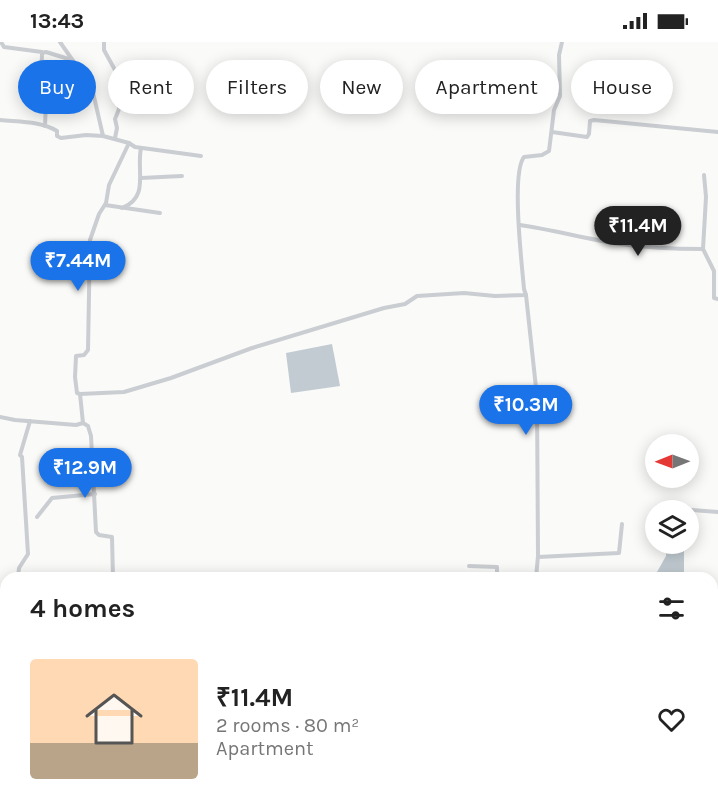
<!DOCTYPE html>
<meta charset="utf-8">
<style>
:root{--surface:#fff;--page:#f6f6f6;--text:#222;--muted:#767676;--line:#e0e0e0;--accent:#1a73e8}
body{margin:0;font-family:Karla,sans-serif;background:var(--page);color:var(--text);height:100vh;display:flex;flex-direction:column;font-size:22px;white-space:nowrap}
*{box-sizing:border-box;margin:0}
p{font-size:20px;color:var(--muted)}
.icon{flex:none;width:33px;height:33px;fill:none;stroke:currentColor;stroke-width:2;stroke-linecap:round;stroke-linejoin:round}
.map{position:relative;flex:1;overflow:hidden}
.panel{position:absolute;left:0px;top:530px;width:718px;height:236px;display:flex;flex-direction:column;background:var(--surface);border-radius:18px 18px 0 0;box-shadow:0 3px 15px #0003}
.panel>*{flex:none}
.hud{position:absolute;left:18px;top:18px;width:682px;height:54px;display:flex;gap:12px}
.needle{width:39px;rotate:269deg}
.tools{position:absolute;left:645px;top:392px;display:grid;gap:12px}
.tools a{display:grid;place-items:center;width:54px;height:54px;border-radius:50%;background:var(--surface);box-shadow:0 3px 15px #0003;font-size:30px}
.price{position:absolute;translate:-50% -51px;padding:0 14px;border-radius:21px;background:var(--accent);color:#fff;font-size:20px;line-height:39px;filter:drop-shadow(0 2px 3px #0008)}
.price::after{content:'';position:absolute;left:50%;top:36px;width:18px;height:14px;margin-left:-9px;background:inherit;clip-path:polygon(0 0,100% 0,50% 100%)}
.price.active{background:#222;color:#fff}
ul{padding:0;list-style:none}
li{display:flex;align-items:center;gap:18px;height:150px;padding:0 30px}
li+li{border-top:2px solid var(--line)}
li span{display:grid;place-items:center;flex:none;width:168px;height:120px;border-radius:6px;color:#555}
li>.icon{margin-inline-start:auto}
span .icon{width:72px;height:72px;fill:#fffc;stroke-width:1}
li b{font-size:26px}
h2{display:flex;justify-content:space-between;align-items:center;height:72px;padding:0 30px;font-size:26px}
.pill{padding:0 21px;border-radius:27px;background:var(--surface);box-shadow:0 3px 15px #0003;font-size:21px;line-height:54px}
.pill.active{background:var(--accent);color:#fff}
.status{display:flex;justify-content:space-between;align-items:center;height:42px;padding:0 30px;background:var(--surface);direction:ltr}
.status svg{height:16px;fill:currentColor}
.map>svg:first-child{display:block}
.water{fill:#c1cbd1}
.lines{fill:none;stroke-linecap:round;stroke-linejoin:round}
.minor{stroke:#cacdd1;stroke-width:4}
</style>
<div class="status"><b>13:43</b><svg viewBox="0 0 49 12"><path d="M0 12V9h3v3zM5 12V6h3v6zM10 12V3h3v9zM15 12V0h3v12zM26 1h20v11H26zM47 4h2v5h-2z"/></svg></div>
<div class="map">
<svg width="718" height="764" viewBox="0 0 718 764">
<rect width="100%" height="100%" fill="#fafaf8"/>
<g class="water">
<path d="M332,302L340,344L291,351L286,311Z"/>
<path d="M666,501H684V532L658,535L657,530L666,514Z"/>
</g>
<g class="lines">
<g class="minor">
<path d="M1,0L4,5L42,10"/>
<path d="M104,0V8L115,28L118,40L119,67L115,77L117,86L115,96"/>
<path d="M0,78C18,80 41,79 57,89V94L61,96L86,93L103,94"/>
<path d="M45,84L46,59L41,47L42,11L46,10L72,18"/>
<path d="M552,90L587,95L589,92L590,79L594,78L718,90"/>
<path d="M129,101L135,105L201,114"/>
<path d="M141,136L182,134"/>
<path d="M105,163L160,171"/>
<path d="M122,166C150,155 136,129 141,106"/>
<path d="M520,183C554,188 586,197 620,202C648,206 676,207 703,207L714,229V256L718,257"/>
<path d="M703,207L706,155L704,133"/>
<path d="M526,253L537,355L538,514L536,536"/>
<path d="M80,352L124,350L171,336L252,306L384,266L405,262L417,254L464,251L495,254L526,253L524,247C522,223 511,131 524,115L542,113L549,109L554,68L560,54L559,13L562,0"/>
<path d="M0,375L15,378L76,383L83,381L80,352L77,351L75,335L76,314L84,313L88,308L90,198L99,172L106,161L109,143L129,101L103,94L92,46L60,0"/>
<path d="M83,381L88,384L91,394L96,490L99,493L112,495L113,536"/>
<path d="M679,467L718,470"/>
<path d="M37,475L52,456L95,452"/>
<path d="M538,515L619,511L622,482"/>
<path d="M469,524L497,525V536"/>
<path d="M18,536L19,526L28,512L22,415L20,413L30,379"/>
<path d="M0,681L6,679"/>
<path d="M0,742L6,749"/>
<path d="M24,759L25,764"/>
<path d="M614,759H649L654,764"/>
<path d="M13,762L19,759"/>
<path d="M169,764V759"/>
<path d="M464,764L465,759"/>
<path d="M542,764L545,759"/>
</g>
</g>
</svg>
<div class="tools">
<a><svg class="needle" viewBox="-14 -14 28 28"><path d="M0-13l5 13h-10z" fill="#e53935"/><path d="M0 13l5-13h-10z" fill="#767676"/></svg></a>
<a><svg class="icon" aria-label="layers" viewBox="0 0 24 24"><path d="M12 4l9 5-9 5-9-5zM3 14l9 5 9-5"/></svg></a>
</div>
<b class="price active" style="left:638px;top:215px">₹11.4M</b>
<b class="price" style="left:78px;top:250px">₹7.44M</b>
<b class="price" style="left:526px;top:394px">₹10.3M</b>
<b class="price" style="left:85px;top:457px">₹12.9M</b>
<div class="hud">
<a class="pill active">Buy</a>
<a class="pill">Rent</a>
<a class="pill">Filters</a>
<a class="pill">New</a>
<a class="pill">Apartment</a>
<a class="pill">House</a>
</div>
<section class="panel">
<h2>4 homes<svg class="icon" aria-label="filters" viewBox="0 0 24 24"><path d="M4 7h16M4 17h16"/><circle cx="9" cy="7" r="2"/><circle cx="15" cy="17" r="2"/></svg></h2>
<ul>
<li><span style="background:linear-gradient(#ffd9b3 70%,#b9a48a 0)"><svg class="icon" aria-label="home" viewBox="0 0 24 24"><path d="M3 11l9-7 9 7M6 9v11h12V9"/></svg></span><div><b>₹11.4M</b><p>2 rooms · 80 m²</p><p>Apartment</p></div><svg class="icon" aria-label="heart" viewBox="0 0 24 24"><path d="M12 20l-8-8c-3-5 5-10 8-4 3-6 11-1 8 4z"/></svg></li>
</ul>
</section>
</div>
